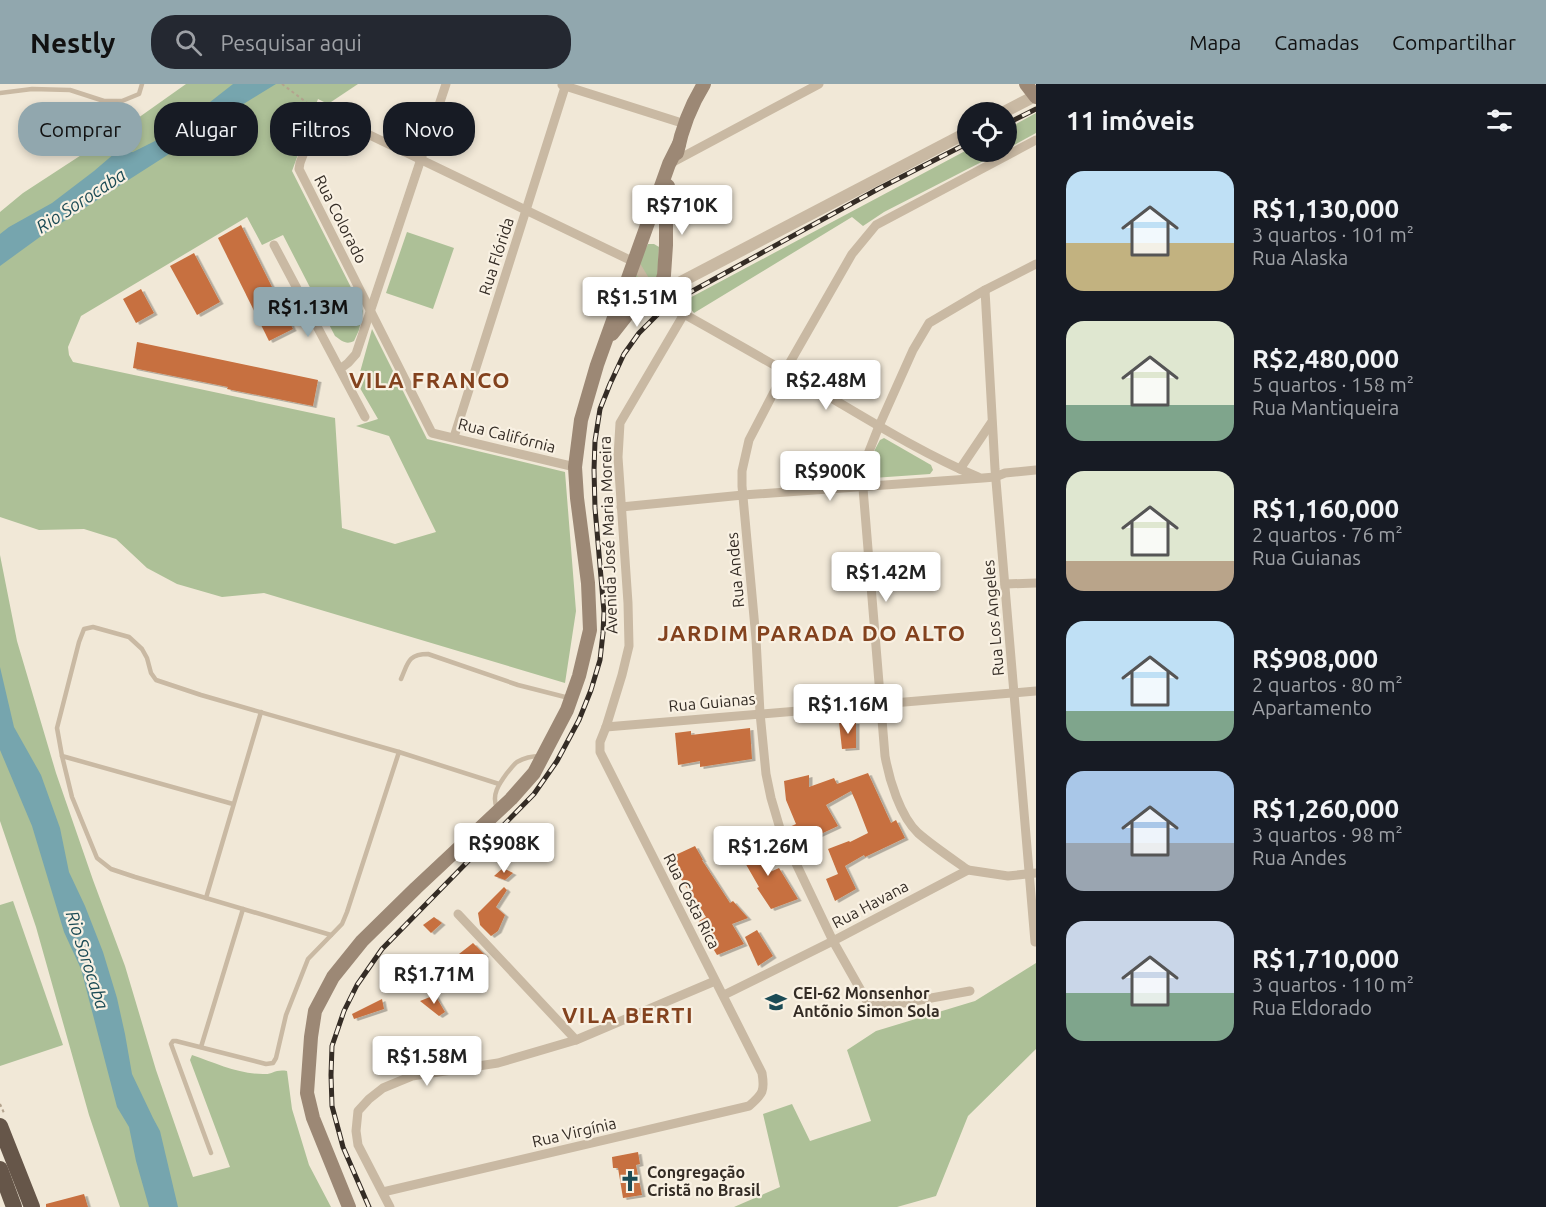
<!DOCTYPE html>
<html lang="pt">
<meta charset="utf-8">
<style>
:root{--surface:#171b24;--page:#242831;--text:#f1f3f6;--muted:#9ea1a6;--accent:#91a7ae}
body{margin:0;font-family:Ubuntu,sans-serif;background:var(--page);color:var(--text);height:100vh;display:flex;flex-direction:column;font-size:22px;white-space:nowrap}
*{box-sizing:border-box;margin:0}
p{font-size:20px;color:var(--muted)}
.icon{flex:none;width:33px;height:33px;fill:none;stroke:currentColor;stroke-width:2;stroke-linecap:round;stroke-linejoin:round}
.map{position:relative;flex:1;overflow:hidden}
.drawer{display:flex;flex-direction:column;background:var(--surface);width:510px}
.drawer>*{flex:none}
.top-card{position:absolute;left:18px;top:18px;width:570px;height:54px;display:flex;gap:12px}
.buttons{position:absolute;left:957px;top:18px;display:grid;gap:12px}
.buttons a{display:grid;place-items:center;width:60px;height:60px;border-radius:50%;background:var(--surface);box-shadow:0 3px 9px #0003;font-size:30px}
.price{position:absolute;translate:-50% -51px;padding:0 14px;border-radius:6px;background:#fff;color:#222;font-size:20px;line-height:39px;filter:drop-shadow(0 2px 3px #0008)}
.price::after{content:'';position:absolute;left:50%;top:36px;width:18px;height:14px;margin-left:-9px;background:inherit;clip-path:polygon(0 0,100% 0,50% 100%)}
.price.active{background:var(--accent);color:#111}
ul{padding:0;list-style:none}
li{display:flex;align-items:center;gap:18px;height:150px;padding:0 30px}
li span{display:grid;place-items:center;flex:none;width:168px;height:120px;border-radius:18px;color:#555}
li>.icon{margin-inline-start:auto}
span .icon{width:72px;height:72px;fill:#fffc;stroke-width:1}
li b{font-size:26px}
h2{display:flex;justify-content:space-between;align-items:center;height:72px;padding:0 30px;font-size:26px}
.pill{padding:0 21px;border-radius:24px;background:var(--surface);box-shadow:0 3px 9px #0003;font-size:21px;line-height:54px}
.pill.active{background:var(--accent);color:#111}
header{display:flex;align-items:center;gap:36px;box-sizing:border-box;height:84px;padding:0 30px;background:var(--accent);color:#111}
header strong{font-size:28px}
nav{display:flex;gap:33px;margin-inline-start:auto;font-size:21px}
.search{width:420px;height:54px;background:var(--page);display:flex;align-items:center;gap:15px;box-sizing:border-box;padding:0 21px;border-radius:24px;color:var(--muted);font-size:22px}
main{display:flex;flex:1;min-height:0}
.map>svg:first-child{display:block}
.green{fill:#adc097}
.water{fill:#76a5ae}
.building{fill:#c7703f;filter:url(#shadow)}
.lines{fill:none;stroke-linecap:round;stroke-linejoin:round}
.path{stroke:#b4a38e;stroke-width:2;stroke-dasharray:3 3;stroke-linecap:butt}
.service{stroke:#c9b9a3;stroke-width:4.5}
.minor{stroke:#c9b9a3;stroke-width:9}
.tertiary{stroke:#c9b9a3;stroke-width:12}
.secondary{stroke:#9c8875;stroke-width:14}
.trunk{stroke:#665649;stroke-width:16}
.rail-casing{stroke:#342c25;stroke-width:5}
.rail{stroke:#f9f1e3;stroke-width:3;stroke-dasharray:9;stroke-linecap:butt}
.labels{text-anchor:middle;stroke-width:4.5;stroke-linejoin:round;paint-order:stroke}
.street-label{font-size:16px;fill:#342c25;stroke:#f9f1e3}
.poi-label{font-size:16px;font-weight:bold;fill:#342c25;stroke:#f9f1e3;text-anchor:start}
.water-label{font-size:18px;font-style:italic;fill:#1b4b55;stroke:#f9f1e3}
.district-label{font-size:22px;font-weight:bold;letter-spacing:1.5px;fill:#83421e;stroke:#f9f1e3}
</style>
<header>
<strong>Nestly</strong>
<div class="search"><svg class="icon" aria-label="search" viewBox="0 0 24 24"><circle cx="10" cy="10" r="6"/><path d="M15 15l6 6"/></svg>Pesquisar aqui</div>
<nav><a>Mapa</a><a>Camadas</a><a>Compartilhar</a></nav>
</header>
<main>
<div class="map">
<svg width="1036" height="1123" viewBox="0 0 1036 1123">
<defs>
<filter id="shadow"><feDropShadow dx="3.5" dy="2" stdDeviation="0" flood-color="#0004"/></filter>
</defs>
<rect width="100%" height="100%" fill="#f1e8d7"/>
<g class="green">
<path d="M186,0H358L328,20L318,15L292,87L363,227L359,246L354,257C346,261 342,257 335,252L283,151L262,161L247,133L81,232L68,263L69,271L73,278L335,334L342,444L395,460L436,448L389,352L356,342L378,335L357,299L372,245L427,355L565,388L576,527L565,599L264,509L222,513L177,500L147,484L116,455L84,445L39,446L0,433V128L23,109L138,34Z"/>
<path d="M1036,29V49L1007,65V45Z"/>
<path d="M967,66L968,68H1001L884,128L863,142L852,133L694,229L684,217Z"/>
<path d="M407,148L454,164L433,225L386,209Z"/>
<path d="M648,160H654L659,163L657,198L653,207L614,239L639,177Z"/>
<path d="M884,354L931,381L933,386L930,390L873,394L870,391L872,371L880,356Z"/>
<path d="M0,471L17,557L56,689L93,796L125,882L156,986L193,1093L230,1083L190,976L192,971C215,979 239,990 263,990C273,991 274,985 287,987L292,1025L309,1081L331,1123H120L89,1031L36,843L0,737Z"/>
<path d="M13,817L63,961L0,982V821Z"/>
<path d="M1036,879V965L968,1032L936,1112L897,1123H734L780,1103L763,1030L792,1020L810,1057L871,1037L847,966L876,947L975,917Z"/>
</g>
<g class="water">
<path d="M233,0H276L224,32L180,63L44,150L0,182V150L9,143L52,119L94,87L115,69L133,68L157,56L196,29Z"/>
<path d="M0,583L14,643L41,691L60,744L69,788L85,822L103,868L117,914L125,950L132,990L153,1034L160,1047L178,1123H149L136,1077L129,1043L117,1023L81,885L64,848L32,742L0,666Z"/>
</g>
<g class="building">
<path d="M241,141L293,245L269,257L218,154Z"/>
<path d="M194,169L220,218L197,231L170,182Z"/>
<path d="M141,205L154,229L136,239L123,215Z"/>
<path d="M137,258L318,296L313,322L227,305L228,303L133,284Z"/>
<path d="M839,638H856V664L842,665Z"/>
<path d="M750,644L752,675L700,683V677L678,681L675,649L691,647V651Z"/>
<path d="M868,689L891,739L896,736L905,754L865,773L864,771L845,782L856,805L835,817L826,795L838,790L828,765L849,757L850,758L868,749L856,718L851,707L826,721L838,742L797,761L787,744L796,740L786,716L784,697L809,691V703L834,694L837,700Z"/>
<path d="M766,759L775,772L765,777L770,788L779,784L798,815L771,825L757,804L759,803L740,770Z"/>
<path d="M695,762L703,776H702L730,819L733,817L748,834L732,840L744,860L717,871L709,858L712,857L699,837L706,833L679,792H680L669,774Z"/>
<path d="M503,784L513,789L505,796L494,792Z"/>
<path d="M504,803L507,806L496,823L505,831L498,847L491,852L480,841L478,829Z"/>
<path d="M434,833L442,839L431,849L423,841Z"/>
<path d="M757,846L773,872L758,882L745,853Z"/>
<path d="M473,859L485,871L470,883L459,870Z"/>
<path d="M435,911L445,928L439,932L420,917Z"/>
<path d="M382,915L384,925L354,935L352,930Z"/>
<path d="M638,1068L640,1080L636,1081L642,1111L623,1114L618,1084H613L612,1073Z"/>
<path d="M84,1110L88,1123H46V1120Z"/>
</g>
<g class="lines">
<g class="path">
<path d="M282,0L314,24"/>
<path d="M0,1020L4,1029"/>
</g>
<g class="service">
<path d="M0,9L32,5L70,6L104,17H122L139,10L142,0"/>
<path d="M401,595C408,579 408,570 428,570L518,601L569,614"/>
<path d="M62,672L233,720"/>
<path d="M497,724C491,711 499,700 507,689C510,686 513,681 517,678C524,674 532,672 540,672"/>
<path d="M206,814L261,628"/>
<path d="M331,851L135,793L111,785L97,774L72,713L62,672L57,644L79,558L84,545L93,543L129,553L142,565L147,574L151,589L156,596L201,611L399,668L499,700"/>
<path d="M201,963L243,825"/>
<path d="M211,1069L171,960L173,957H176L266,980L273,979L276,974L286,931L308,875L342,840L347,828L399,668"/>
</g>
<g class="minor">
<path d="M562,1L685,40"/>
<path d="M673,78L819,0"/>
<path d="M274,161L365,333"/>
<path d="M985,206L995,385L1035,858"/>
<path d="M684,230C732,257 780,284 828,312C877,341 926,371 978,393"/>
<path d="M340,285L348,279L356,270L446,0"/>
<path d="M454,353L566,0"/>
<path d="M960,385L991,339"/>
<path d="M621,423L743,411L983,394L995,393L1005,389L1036,386"/>
<path d="M1005,500L1036,499"/>
<path d="M606,643L1036,607"/>
<path d="M968,786C951,774 933,762 918,749C900,732 889,695 885,672L862,392L868,370L879,342L913,266L929,239L985,206L1036,180"/>
<path d="M458,830L576,956L715,897"/>
<path d="M970,907L887,922L868,919L833,857L781,748L771,714L766,690L760,629L756,555L742,402V387L749,356L785,287L852,170L876,141L1036,56"/>
<path d="M724,911L833,857L968,786L1008,792L1036,789"/>
<path d="M383,1108L749,1022C763,1010 765,1007 762,989L600,668V658L606,643L622,591L629,562L628,519L618,373L620,339L684,230L660,221L634,178L326,30H321L317,34L300,79L299,85L432,349L575,383"/>
<path d="M390,1123L358,1061L356,1047L358,1027L369,1015L383,1004L412,992L498,979L576,956"/>
</g>
<g class="tertiary">
<path d="M1004,28L1035,12"/>
<path d="M654,212L968,48"/>
</g>
<g class="secondary">
<path d="M1026,0L1036,13"/>
<path d="M677,69C682,44 691,21 704,0"/>
<path d="M612,250L630,227L654,212L661,201L664,191L666,161V120L668,102"/>
<path d="M349,1123L313,1034L307,1009L311,953L315,927L333,893L362,857L416,804L511,715L534,689L567,626L579,592L590,546L588,499L577,414L575,383L581,336L597,281L669,80L679,60"/>
</g>
<g class="trunk">
<path d="M0,1042L32,1123"/>
<path d="M0,1085L14,1123"/>
</g>
<defs>
<g id="rail">
<path d="M1006,40L1036,25"/>
<path d="M369,1123L343,1063L332,1022L331,991L332,962L344,927L357,901L382,865L534,710L557,677L579,636L591,606L600,576L603,549L604,528L595,424L594,386L595,357L600,325L610,300L624,270L639,249L658,230L687,210L878,105L968,59"/>
</g>
</defs>
<use href="#rail" class="rail-casing"/>
<use href="#rail" class="rail"/>
</g>
<defs>
<symbol id="school-bare" viewBox="-9 -9 18 18"><path d="M0-5L7-2L0 1L-7-2ZM-4 1L0 2.5L4 1V4Q0 6-4 4Z" fill="#1b4b55" stroke="#f9f1e3" stroke-width="2.5" paint-order="stroke"/></symbol>
<symbol id="church-bare" viewBox="-9 -9 18 18"><path d="M-1.2-6h2.4v3.5h3.3v2.4h-3.3V6h-2.4V-.1h-3.3v-2.4h3.3Z" fill="#1b4b55" stroke="#f9f1e3" stroke-width="2.5" paint-order="stroke"/></symbol>
</defs>
<g fill-rule="evenodd">
<use href="#school-bare" x="761" y="903" width="30" height="30"/>
<use href="#church-bare" x="615" y="1082" width="30" height="30"/>
</g>
<g class="labels">
<g class="street-label">
<text transform="translate(341 135) rotate(63)" y="6">Rua Colorado</text>
<text transform="translate(496 172) rotate(-72)" y="6">Rua Flórida</text>
<text transform="translate(507 351) rotate(14)" y="6">Rua Califórnia</text>
<text transform="translate(608 451) rotate(-92)" y="6">Avenida José Maria Moreira</text>
<text transform="translate(735 486) rotate(-95)" y="6">Rua Andes</text>
<text transform="translate(993 534) rotate(-95)" y="6">Rua Los Angeles</text>
<text transform="translate(712 618) rotate(-5)" y="6">Rua Guianas</text>
<text transform="translate(692 817) rotate(63)" y="6">Rua Costa Rica</text>
<text transform="translate(870 820) rotate(-28)" y="6">Rua Havana</text>
<text transform="translate(574 1048) rotate(-13)" y="6">Rua Virgínia</text>
</g>
<g class="poi-label">
<text x="793" y="915">CEI-62 Monsenhor<tspan x="793" dy="18">Antõnio Simon Sola</tspan></text>
<text x="647" y="1094">Congregação<tspan x="647" dy="18">Cristã no Brasil</tspan></text>
</g>
<g class="water-label">
<text transform="translate(81 117) rotate(-33)" y="6">Rio Sorocaba</text>
<text transform="translate(87 876) rotate(72)" y="6">Rio Sorocaba</text>
</g>
<g class="district-label">
<text x="430" y="304">VILA FRANCO</text>
<text x="812" y="557">JARDIM PARADA DO ALTO</text>
<text x="628" y="939">VILA BERTI</text>
</g>
</g>
</svg>
<div class="buttons">
<a><svg class="icon" aria-label="locate" viewBox="0 0 24 24"><circle cx="12" cy="12" r="6"/><path d="M12 2v4M12 18v4M2 12h4M18 12h4"/></svg></a>
</div>
<b class="price" style="left:682px;top:152px">R$710K</b>
<b class="price" style="left:637px;top:244px">R$1.51M</b>
<b class="price active" style="left:308px;top:254px">R$1.13M</b>
<b class="price" style="left:826px;top:327px">R$2.48M</b>
<b class="price" style="left:830px;top:418px">R$900K</b>
<b class="price" style="left:886px;top:519px">R$1.42M</b>
<b class="price" style="left:848px;top:651px">R$1.16M</b>
<b class="price" style="left:504px;top:790px">R$908K</b>
<b class="price" style="left:768px;top:793px">R$1.26M</b>
<b class="price" style="left:434px;top:921px">R$1.71M</b>
<b class="price" style="left:427px;top:1003px">R$1.58M</b>
<div class="top-card">
<a class="pill active">Comprar</a>
<a class="pill">Alugar</a>
<a class="pill">Filtros</a>
<a class="pill">Novo</a>
</div>
</div>
<section class="drawer">
<h2>11 imóveis<svg class="icon" aria-label="filters" viewBox="0 0 24 24"><path d="M4 7h16M4 17h16"/><circle cx="9" cy="7" r="2"/><circle cx="15" cy="17" r="2"/></svg></h2>
<ul>
<li><span style="background:linear-gradient(#bfe0f5 60%,#c2b280 0)"><svg class="icon" aria-label="home" viewBox="0 0 24 24"><path d="M3 11l9-7 9 7M6 9v11h12V9"/></svg></span><div><b>R$1,130,000</b><p>3 quartos · 101 m²</p><p>Rua Alaska</p></div></li>
<li><span style="background:linear-gradient(#dfe7d0 70%,#7fa58c 0)"><svg class="icon" aria-label="home" viewBox="0 0 24 24"><path d="M3 11l9-7 9 7M6 9v11h12V9"/></svg></span><div><b>R$2,480,000</b><p>5 quartos · 158 m²</p><p>Rua Mantiqueira</p></div></li>
<li><span style="background:linear-gradient(#dfe7d0 75%,#b9a48a 0)"><svg class="icon" aria-label="home" viewBox="0 0 24 24"><path d="M3 11l9-7 9 7M6 9v11h12V9"/></svg></span><div><b>R$1,160,000</b><p>2 quartos · 76 m²</p><p>Rua Guianas</p></div></li>
<li><span style="background:linear-gradient(#bfe0f5 75%,#7fa58c 0)"><svg class="icon" aria-label="home" viewBox="0 0 24 24"><path d="M3 11l9-7 9 7M6 9v11h12V9"/></svg></span><div><b>R$908,000</b><p>2 quartos · 80 m²</p><p>Apartamento</p></div></li>
<li><span style="background:linear-gradient(#a9c7e8 60%,#9aa5b1 0)"><svg class="icon" aria-label="home" viewBox="0 0 24 24"><path d="M3 11l9-7 9 7M6 9v11h12V9"/></svg></span><div><b>R$1,260,000</b><p>3 quartos · 98 m²</p><p>Rua Andes</p></div></li>
<li><span style="background:linear-gradient(#c9d6e8 60%,#7fa58c 0)"><svg class="icon" aria-label="home" viewBox="0 0 24 24"><path d="M3 11l9-7 9 7M6 9v11h12V9"/></svg></span><div><b>R$1,710,000</b><p>3 quartos · 110 m²</p><p>Rua Eldorado</p></div></li>
</ul>
</section>
</main>
